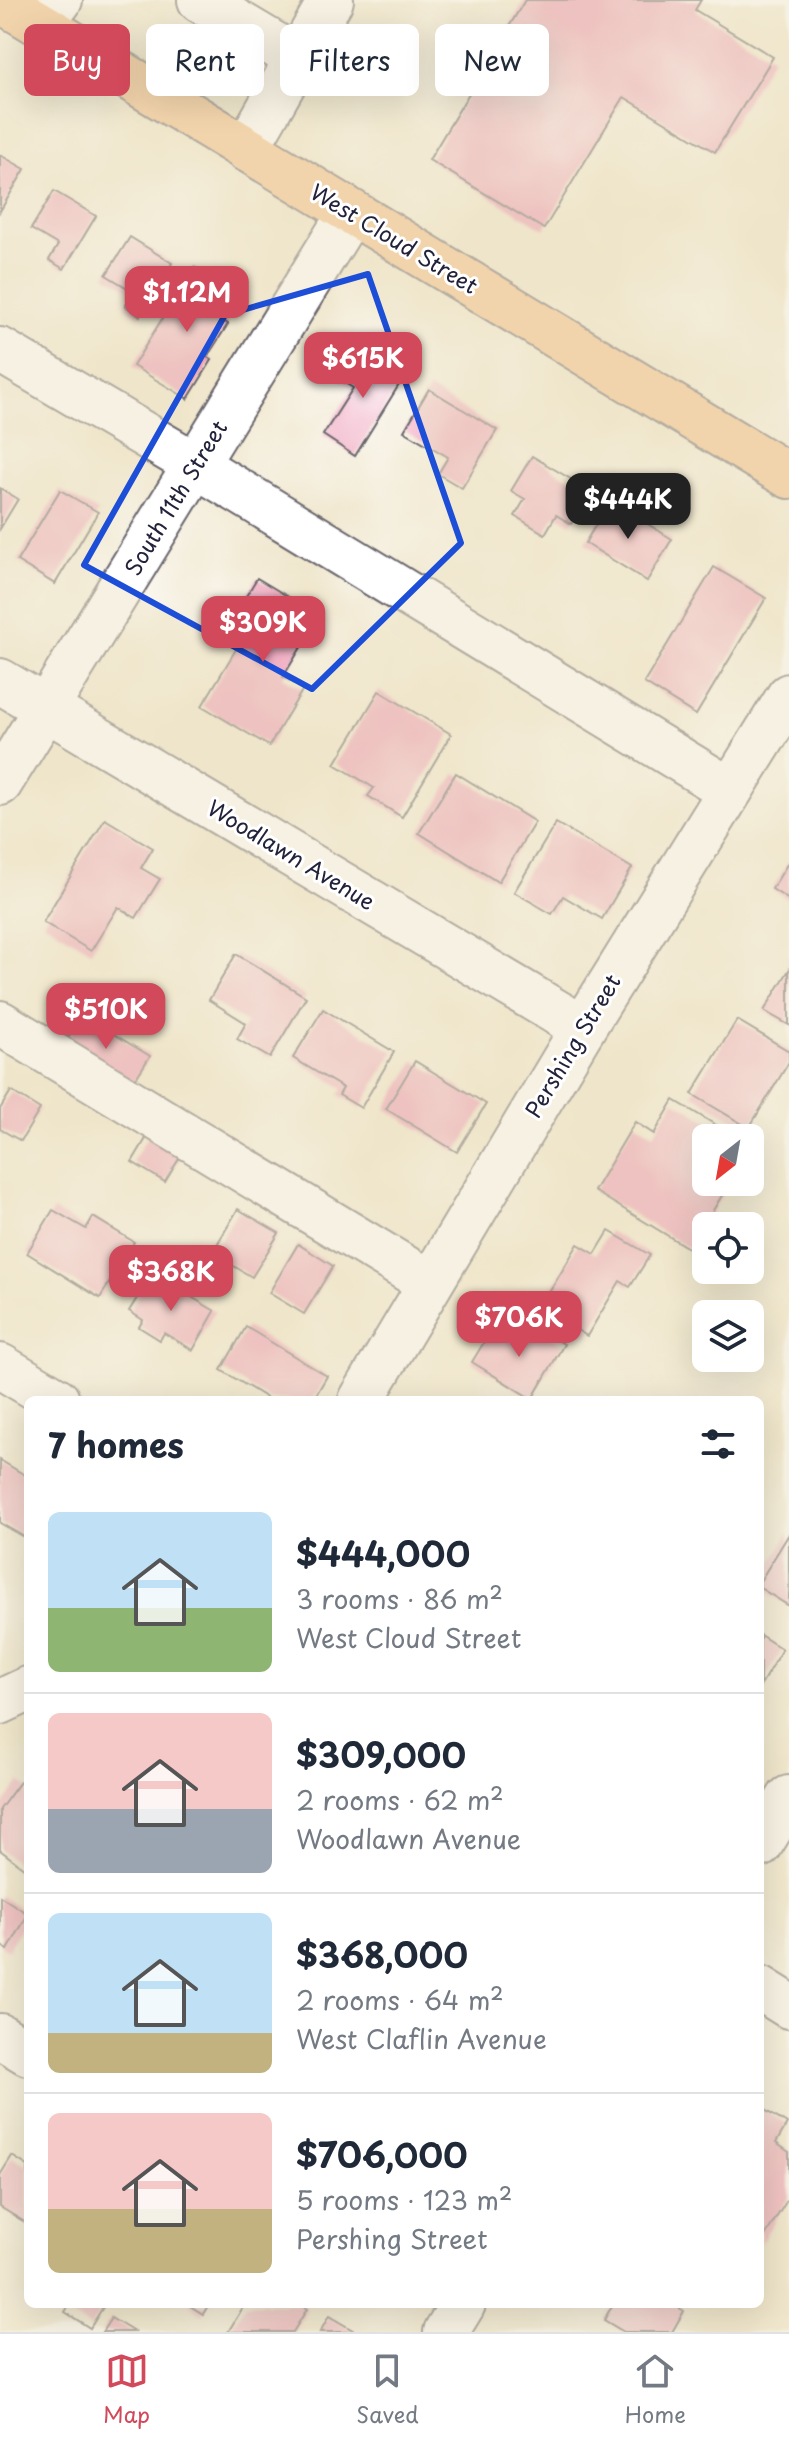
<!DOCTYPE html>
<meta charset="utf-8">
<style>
:root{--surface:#fff;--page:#f2f2f3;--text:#1f2937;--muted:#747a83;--line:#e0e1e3;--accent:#d1495b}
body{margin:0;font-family:"Playpen Sans",sans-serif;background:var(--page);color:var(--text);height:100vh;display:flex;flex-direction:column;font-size:30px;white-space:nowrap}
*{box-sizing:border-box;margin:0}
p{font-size:26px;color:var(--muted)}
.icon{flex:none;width:44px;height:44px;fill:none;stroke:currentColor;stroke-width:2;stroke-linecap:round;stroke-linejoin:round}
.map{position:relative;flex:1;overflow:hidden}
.panel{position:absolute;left:24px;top:1396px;width:740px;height:912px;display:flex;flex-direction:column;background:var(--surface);border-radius:12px;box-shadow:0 8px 32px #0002}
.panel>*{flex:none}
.banner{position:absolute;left:24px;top:24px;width:742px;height:72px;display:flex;gap:16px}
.needle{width:52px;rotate:211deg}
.fabs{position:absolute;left:692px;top:1124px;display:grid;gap:16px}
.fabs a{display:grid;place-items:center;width:72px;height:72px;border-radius:12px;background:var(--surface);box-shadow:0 8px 32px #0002;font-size:40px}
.price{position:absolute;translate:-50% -68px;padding:0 18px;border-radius:16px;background:var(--accent);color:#fff;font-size:26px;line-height:52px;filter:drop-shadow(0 2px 4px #0008)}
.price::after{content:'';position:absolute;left:50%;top:48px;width:24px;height:18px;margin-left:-12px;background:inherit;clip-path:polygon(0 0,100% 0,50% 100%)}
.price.selected{background:#222;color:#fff}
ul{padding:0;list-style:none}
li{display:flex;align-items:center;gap:24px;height:200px;padding:0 24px}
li+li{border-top:2px solid var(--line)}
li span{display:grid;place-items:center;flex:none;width:224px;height:160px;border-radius:12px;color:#555}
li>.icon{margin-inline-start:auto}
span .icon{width:96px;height:96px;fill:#fffc;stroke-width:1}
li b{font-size:34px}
h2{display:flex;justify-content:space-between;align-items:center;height:96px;padding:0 24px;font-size:34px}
.pill{padding:0 28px;border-radius:12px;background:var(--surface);box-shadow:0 8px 32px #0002;font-size:28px;line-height:72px}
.pill.selected{background:var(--accent);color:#fff}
.menu{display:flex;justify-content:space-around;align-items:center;height:112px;border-top:2px solid var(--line);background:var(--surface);font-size:22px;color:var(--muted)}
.menu a{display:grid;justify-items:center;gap:4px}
.menu .selected{color:var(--accent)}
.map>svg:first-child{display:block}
.building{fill:#ed98b3}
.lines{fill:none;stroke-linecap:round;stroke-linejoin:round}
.minor-casing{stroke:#6a666d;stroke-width:48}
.major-casing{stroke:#6a666d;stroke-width:48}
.minor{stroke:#fff;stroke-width:44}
.major{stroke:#f7be87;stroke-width:44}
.marked{fill:none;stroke:#1d4ed8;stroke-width:6;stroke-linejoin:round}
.labels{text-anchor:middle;stroke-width:6;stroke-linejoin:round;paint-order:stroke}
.street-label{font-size:22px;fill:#22223b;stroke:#fff}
</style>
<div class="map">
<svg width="789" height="2332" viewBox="0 0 789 2332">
<rect width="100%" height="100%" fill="#fff"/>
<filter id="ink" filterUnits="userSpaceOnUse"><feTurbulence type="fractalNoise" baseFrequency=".0125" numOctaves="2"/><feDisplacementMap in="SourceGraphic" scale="16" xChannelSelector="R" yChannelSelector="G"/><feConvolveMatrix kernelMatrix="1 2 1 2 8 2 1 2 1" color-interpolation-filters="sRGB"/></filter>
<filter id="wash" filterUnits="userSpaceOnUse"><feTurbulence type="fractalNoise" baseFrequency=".006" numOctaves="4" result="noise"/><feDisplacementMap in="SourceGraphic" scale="32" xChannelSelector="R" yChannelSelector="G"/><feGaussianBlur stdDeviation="1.8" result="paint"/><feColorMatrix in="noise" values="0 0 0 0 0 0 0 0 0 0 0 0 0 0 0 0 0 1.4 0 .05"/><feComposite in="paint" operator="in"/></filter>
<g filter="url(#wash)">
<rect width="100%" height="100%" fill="#efe5ca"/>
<g id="blocks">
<g class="building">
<path d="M525,0H701L695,10L773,57L715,152L624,97L544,229L429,160Z"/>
<path d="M0,155L25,169L0,211Z"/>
<path d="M54,191L96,216L64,269L49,260L58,245L31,229Z"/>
<path d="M130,237L172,263L140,316L125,306L134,292L106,275Z"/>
<path d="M194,267L237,292L220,319L228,324L207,357L212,360L188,399L133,366Z"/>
<path d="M360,347L405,375L355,456L323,435L353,388L340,380Z"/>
<path d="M429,389L497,430L462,488L438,474L448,457L404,431Z"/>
<path d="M532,456L591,491L571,524L556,515L545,534L515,516L525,499L511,491Z"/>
<path d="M0,488L18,499L0,529Z"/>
<path d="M60,490L98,512L55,584L17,561Z"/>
<path d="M610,501L672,539L647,581L585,543Z"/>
<path d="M714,567L766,598L696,715L644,683Z"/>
<path d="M257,578L320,616L283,677L303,689L269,746L202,706L253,621L237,611Z"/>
<path d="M379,691L451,734L402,817L368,796L374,788L335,764Z"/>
<path d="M456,773L535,822L498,882L419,833Z"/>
<path d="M105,819L153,848L141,868L160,879L136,918L118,907L91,951L43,922Z"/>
<path d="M556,823L632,868L602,919L563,896L552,914L514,892Z"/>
<path d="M789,861V900L772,889Z"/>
<path d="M236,954L306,997L270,1058L237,1039L246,1023L209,1000Z"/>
<path d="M789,970V1025L764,1011Z"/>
<path d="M323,1009L394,1052L361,1108L339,1095L343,1088L293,1058Z"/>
<path d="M82,1015L150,1056L131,1086L63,1046Z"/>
<path d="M737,1020L789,1051V1062L749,1128L692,1094Z"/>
<path d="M415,1061L486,1104L457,1152L386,1109Z"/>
<path d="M11,1091L40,1109L21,1141L0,1129V1109Z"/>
<path d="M674,1100L721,1128L715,1138H706V1182H730L690,1249L594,1191L635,1122L654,1134Z"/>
<path d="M150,1132L183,1152L165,1182L132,1162Z"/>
<path d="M238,1209L279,1233L252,1277L212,1253Z"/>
<path d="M53,1210L86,1229L93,1217L134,1242L100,1298L27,1253Z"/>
<path d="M609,1231L650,1255L630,1287L620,1281L587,1336L540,1308L578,1244L595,1254Z"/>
<path d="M298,1244L333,1266L304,1314L269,1293Z"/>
<path d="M152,1274L215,1311L193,1350L164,1333L160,1340L139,1327L143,1320L129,1311Z"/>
<path d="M530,1324L564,1344L532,1399L472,1362L492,1329L518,1344Z"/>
<path d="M246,1327L327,1376L313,1400H270L221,1370Z"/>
<path d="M0,1460L28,1477V1539L0,1523Z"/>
<path d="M789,1534V1606L760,1588V1581Z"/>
<path d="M760,1635L782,1649L760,1686Z"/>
<path d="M20,1782L28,1788V1866L25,1869L0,1850V1809Z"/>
<path d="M0,1896L28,1914L8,1950L0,1945Z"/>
<path d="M760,2107L787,2124L776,2143L789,2152V2197L760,2244Z"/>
<path d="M12,2156L28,2166V2224L0,2207V2175Z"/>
<path d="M70,2304H105L90,2328L65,2312Z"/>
<path d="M187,2304H209L203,2314Z"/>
<path d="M245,2304H299L307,2309L293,2332H228Z"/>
<path d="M613,2304H672L684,2311L672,2332H624L604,2320Z"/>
<path d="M329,2316L356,2332H320Z"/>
<path d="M111,2318L134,2332H102Z"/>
</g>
</g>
</g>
<g filter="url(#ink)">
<use href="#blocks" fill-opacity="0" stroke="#6a666d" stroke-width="2"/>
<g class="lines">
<defs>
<g id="minor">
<path d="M200,0L297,58"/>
<path d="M41,25L60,0"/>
<path d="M246,149L331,0"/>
<path d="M0,350L196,465L730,790"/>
<path d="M0,681L583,1028"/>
<path d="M0,783L351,212"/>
<path d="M0,1023L430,1283"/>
<path d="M0,1366L57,1400"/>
<path d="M361,1400L583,1028L789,696"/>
<path d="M0,1702L28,1689"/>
<path d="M760,1845L789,1798"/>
<path d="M760,1988L789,2006"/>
<path d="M0,2036L28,2053"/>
<path d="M446,2332L463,2304"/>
</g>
<path id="major" d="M0,0L789,476"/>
</defs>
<use href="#minor" class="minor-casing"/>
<use href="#major" class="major-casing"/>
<use href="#minor" class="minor"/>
<use href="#major" class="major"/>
</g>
</g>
<path d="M0 0H789V2332H0ZM368,274L461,543L312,689L84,565L225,315Z" fill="#efe5ca" fill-opacity=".55" fill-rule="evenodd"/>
<path class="marked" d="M368,274L461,543L312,689L84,565L225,315Z"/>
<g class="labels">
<g class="street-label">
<text transform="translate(394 239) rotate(31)" y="8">West Cloud Street</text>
<text transform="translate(176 498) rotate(-59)" y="8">South 11th Street</text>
<text transform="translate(291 855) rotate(31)" y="8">Woodlawn Avenue</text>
<text transform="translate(573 1046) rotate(-59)" y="8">Pershing Street</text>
</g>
</g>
</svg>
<div class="fabs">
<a><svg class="needle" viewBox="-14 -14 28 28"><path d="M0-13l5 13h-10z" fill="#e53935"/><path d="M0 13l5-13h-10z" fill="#747a83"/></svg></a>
<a><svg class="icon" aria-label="locate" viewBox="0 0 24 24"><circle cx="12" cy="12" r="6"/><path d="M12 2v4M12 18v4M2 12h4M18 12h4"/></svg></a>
<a><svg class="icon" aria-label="layers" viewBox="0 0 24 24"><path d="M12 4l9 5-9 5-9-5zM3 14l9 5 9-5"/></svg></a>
</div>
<b class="price" style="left:187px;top:334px">$1.12M</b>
<b class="price" style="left:363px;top:400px">$615K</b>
<b class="price selected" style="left:628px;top:541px">$444K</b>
<b class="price" style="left:263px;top:664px">$309K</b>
<b class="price" style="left:106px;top:1051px">$510K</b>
<b class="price" style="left:171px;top:1313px">$368K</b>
<b class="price" style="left:519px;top:1359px">$706K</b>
<div class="banner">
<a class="pill selected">Buy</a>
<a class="pill">Rent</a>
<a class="pill">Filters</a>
<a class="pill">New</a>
</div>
<section class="panel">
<h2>7 homes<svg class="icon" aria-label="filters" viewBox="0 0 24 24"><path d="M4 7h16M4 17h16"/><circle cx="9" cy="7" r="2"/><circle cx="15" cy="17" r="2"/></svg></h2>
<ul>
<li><span style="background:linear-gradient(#bfe0f5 60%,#8fb573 0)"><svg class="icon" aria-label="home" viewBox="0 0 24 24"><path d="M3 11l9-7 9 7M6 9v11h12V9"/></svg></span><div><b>$444,000</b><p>3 rooms · 86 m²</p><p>West Cloud Street</p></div></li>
<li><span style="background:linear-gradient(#f6c9c9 60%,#9aa5b1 0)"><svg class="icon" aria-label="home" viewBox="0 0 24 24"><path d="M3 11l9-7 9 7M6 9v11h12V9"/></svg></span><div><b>$309,000</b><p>2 rooms · 62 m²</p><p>Woodlawn Avenue</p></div></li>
<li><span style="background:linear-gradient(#bfe0f5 75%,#c2b280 0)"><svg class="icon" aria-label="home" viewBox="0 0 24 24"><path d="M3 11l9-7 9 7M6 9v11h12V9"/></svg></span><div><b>$368,000</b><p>2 rooms · 64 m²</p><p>West Claflin Avenue</p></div></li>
<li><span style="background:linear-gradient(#f6c9c9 60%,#c2b280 0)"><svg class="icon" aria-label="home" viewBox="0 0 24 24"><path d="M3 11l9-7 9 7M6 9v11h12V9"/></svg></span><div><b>$706,000</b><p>5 rooms · 123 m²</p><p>Pershing Street</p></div></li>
</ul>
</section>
</div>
<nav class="menu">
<a class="selected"><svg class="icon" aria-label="map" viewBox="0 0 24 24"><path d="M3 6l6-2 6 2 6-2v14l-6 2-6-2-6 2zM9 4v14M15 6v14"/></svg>Map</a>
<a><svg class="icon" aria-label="saved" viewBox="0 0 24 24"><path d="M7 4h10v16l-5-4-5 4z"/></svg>Saved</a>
<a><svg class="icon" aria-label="home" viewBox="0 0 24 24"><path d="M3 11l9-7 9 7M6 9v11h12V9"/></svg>Home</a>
</nav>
